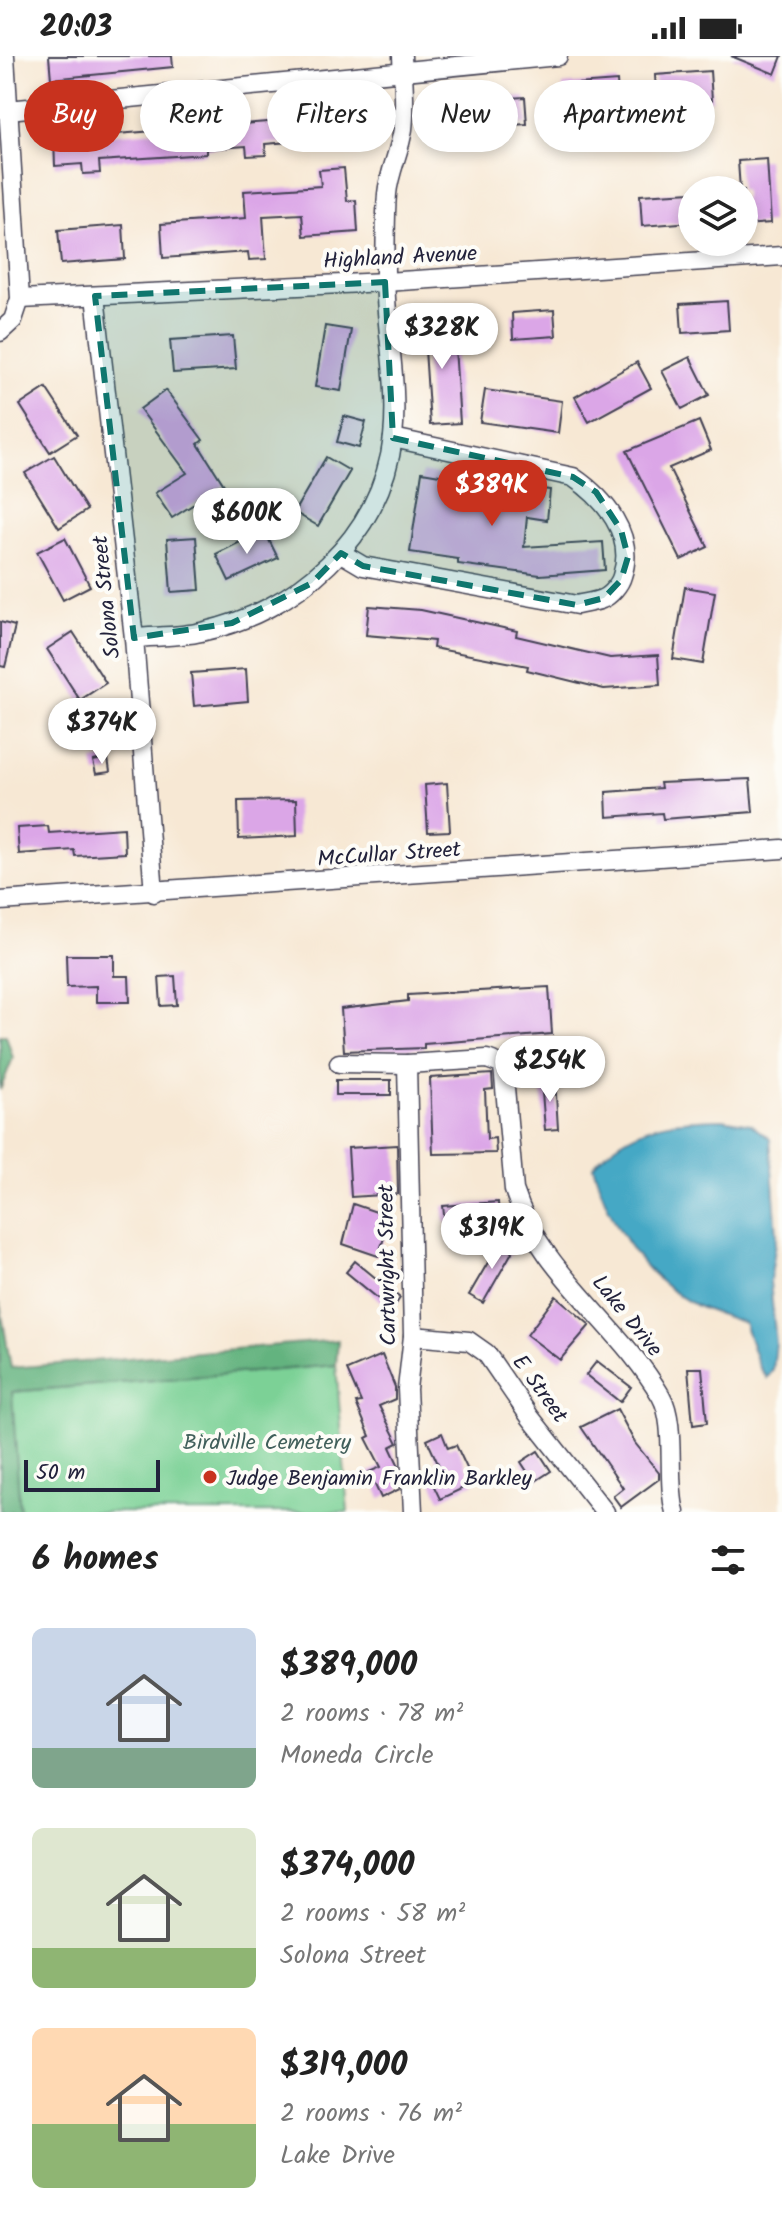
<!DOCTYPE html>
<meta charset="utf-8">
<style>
:root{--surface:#fff;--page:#f6f6f6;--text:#222;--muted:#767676;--accent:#c8321e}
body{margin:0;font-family:Kalam,sans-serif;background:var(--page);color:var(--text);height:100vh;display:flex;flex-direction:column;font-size:30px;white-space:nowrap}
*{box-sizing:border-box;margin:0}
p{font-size:26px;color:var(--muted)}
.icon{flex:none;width:44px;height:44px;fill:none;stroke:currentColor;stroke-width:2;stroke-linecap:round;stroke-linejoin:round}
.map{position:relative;height:1456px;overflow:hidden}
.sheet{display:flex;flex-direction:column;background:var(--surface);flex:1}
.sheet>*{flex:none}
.banner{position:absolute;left:24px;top:24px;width:734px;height:72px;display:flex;gap:16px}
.buttons{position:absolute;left:678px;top:120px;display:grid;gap:16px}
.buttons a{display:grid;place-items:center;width:80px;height:80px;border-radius:50%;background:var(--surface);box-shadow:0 4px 12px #0003;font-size:40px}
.scale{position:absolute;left:24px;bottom:20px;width:136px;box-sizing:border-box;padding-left:8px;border:4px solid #22223b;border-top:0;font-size:22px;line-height:28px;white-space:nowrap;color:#22223b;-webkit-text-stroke:6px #fdfcf7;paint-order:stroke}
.price{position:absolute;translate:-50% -68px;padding:0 18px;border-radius:28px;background:#fff;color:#222;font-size:26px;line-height:52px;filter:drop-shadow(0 2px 4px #0008)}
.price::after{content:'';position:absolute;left:50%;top:48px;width:24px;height:18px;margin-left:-12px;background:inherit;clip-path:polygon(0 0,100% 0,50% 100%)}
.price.on{background:var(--accent);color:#fff}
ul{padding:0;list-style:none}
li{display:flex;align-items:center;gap:24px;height:200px;padding:0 32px}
li span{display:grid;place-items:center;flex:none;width:224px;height:160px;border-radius:12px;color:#555}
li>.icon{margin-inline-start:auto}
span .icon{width:96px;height:96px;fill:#fffc;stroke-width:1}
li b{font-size:34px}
h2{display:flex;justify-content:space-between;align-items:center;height:96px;padding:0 32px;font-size:34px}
.chip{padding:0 28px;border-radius:36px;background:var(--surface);box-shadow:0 4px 12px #0003;font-size:28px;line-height:72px}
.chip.on{background:var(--accent);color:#fff}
.status{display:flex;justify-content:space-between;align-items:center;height:56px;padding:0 40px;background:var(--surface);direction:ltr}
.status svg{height:22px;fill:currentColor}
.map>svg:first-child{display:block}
.green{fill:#7bd196;stroke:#4e7a68;stroke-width:2}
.forest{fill:#64b37f;stroke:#436a5d;stroke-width:2}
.water{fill:#45a8c5;stroke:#346580;stroke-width:2}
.building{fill:#dba6e7}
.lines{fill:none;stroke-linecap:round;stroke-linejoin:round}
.street-casing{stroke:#424052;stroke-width:21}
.street{stroke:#fff;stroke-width:18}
.marked{fill:#0f766e;fill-opacity:0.2;stroke:#0f766e;stroke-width:6;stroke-dasharray:16 10;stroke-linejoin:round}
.poi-dot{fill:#c8321e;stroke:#fdfcf7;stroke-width:3}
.labels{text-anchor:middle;stroke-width:8;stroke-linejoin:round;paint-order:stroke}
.street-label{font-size:22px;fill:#22223b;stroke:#fdfcf7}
.park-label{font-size:22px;fill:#415f5b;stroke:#fdfcf7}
.poi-label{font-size:22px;fill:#22223b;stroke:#fdfcf7;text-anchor:start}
</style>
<div class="status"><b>20:03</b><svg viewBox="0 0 49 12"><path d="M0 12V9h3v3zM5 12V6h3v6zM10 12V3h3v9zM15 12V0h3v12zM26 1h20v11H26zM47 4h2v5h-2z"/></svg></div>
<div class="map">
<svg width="782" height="1456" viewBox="0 0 782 1456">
<rect width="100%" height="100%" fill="#fdfcf7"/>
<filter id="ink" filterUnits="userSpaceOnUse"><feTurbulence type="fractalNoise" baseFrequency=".0125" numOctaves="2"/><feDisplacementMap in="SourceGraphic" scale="16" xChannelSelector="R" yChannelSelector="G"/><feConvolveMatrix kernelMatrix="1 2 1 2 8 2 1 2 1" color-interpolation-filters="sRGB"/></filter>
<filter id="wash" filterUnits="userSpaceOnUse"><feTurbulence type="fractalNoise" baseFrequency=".006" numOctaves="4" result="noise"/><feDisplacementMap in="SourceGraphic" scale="32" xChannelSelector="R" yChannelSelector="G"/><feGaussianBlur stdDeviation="1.8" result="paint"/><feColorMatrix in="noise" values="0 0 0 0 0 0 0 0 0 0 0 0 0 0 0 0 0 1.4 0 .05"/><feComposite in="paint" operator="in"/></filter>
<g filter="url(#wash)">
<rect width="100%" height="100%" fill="#f7e8d4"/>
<path class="green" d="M336,1309L348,1456H20L11,1336Z"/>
<g class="forest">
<path d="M0,979H6L13,1002L0,1034Z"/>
<path d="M0,1247L11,1312L338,1284L336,1309L12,1336L20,1456H0Z"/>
</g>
<path class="water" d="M723,1063L750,1068L770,1083L777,1180L770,1225L776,1287L773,1314L767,1322L759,1310L744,1267C729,1261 712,1257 697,1250C641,1222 610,1167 593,1110C631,1068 668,1064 723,1063Z"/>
<g id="blocks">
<g class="building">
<path d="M49,0H172L173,11L51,23Z"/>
<path d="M731,0H782L775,18Z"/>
<path d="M710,15L712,44L657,48L655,19Z"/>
<path d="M617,25L619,52L564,56L563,29Z"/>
<path d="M525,41L527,68L444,73L442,46Z"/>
<path d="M374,52L376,79L265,88L266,99L247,100L246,90L206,93V98L99,105L100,117L83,118L82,108L55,110L54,83L306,63L305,57Z"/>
<path d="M767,103L771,167L744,169V134H740L738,105Z"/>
<path d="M344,112L347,145L356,144L358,176L304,180L302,158L263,160L266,203L249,204L248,196L163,202L161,168L246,162L244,135L321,130L319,114Z"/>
<path d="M692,136V166L642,170L640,139Z"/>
<path d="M123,169L125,203L61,208L58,174Z"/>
<path d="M727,245L729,274L682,277L680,248Z"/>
<path d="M554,254L556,280L513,283L512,257Z"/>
<path d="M453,261L460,367L430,369L423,263Z"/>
<path d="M325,270L351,274L341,335L315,331Z"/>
<path d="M233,280L236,313L173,317L170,284Z"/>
<path d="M690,301L709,339L682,353L662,315Z"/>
<path d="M637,306L651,332L589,366L575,341Z"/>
<path d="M46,332L77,379L50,396L20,349Z"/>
<path d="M166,334L203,384L198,388L224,429L172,462L155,437L187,417L140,353Z"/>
<path d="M485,334L562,345L558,377L480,366Z"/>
<path d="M344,360L366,366L359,392L337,386Z"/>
<path d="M699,365L711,394L669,412L708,491L681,504L627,395Z"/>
<path d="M54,400L87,454L59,472L25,417Z"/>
<path d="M326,401L350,415L318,470L294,456Z"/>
<path d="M422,416L464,423V428L472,429V425L550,434L547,464L527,461L524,491L603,486L605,514L540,519L458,508V503L410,496Z"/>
<path d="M264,474L278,502L229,525L216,498Z"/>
<path d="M196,481L200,534L171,536L167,483Z"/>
<path d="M65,482L90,530L63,544L37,496Z"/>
<path d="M685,531L715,536L703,608L673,603Z"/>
<path d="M369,550L421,554L517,575L516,580L610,602L658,599L660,629L604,633L527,614L528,610L433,592L434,585L366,579Z"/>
<path d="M0,566L15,570L5,611L0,610Z"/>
<path d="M73,576L106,627L80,644L47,593Z"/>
<path d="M246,613L248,645L194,650L191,617Z"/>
<path d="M108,702L110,716L96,718L93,705Z"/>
<path d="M750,723L753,756L663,763L662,757L607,761L606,736L661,732L660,727Z"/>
<path d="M447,727L450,775L428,776L425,729Z"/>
<path d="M296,744L297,780L239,783L238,745Z"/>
<path d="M48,770L49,777L124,772L125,797L75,800L74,794L19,798L17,772Z"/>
<path d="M66,899H114V920H129L130,946H96V930L67,931Z"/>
<path d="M175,920L177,949L161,950L159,921Z"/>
<path d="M549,931L552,978L424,988V992L344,995L341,953L408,945V939Z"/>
<path d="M492,1018L493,1033L485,1034L487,1083L495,1082L496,1097L433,1098L430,1022Z"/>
<path d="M555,1022L558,1073L545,1074L541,1023Z"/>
<rect x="336" y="1024" width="55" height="15"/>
<path d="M397,1089L398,1138L351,1141L348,1092Z"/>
<path d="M498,1146L499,1163L445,1167L443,1150Z"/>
<path d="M353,1148L391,1161L378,1200L343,1188Z"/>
<path d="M501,1184L515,1191L483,1247L469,1239Z"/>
<path d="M355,1205L400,1242L392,1254L346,1216Z"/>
<path d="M556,1240L590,1269L560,1304L527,1279Z"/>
<path d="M382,1299L395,1331V1343L379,1350L398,1387L390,1391L399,1410L400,1433L381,1442L369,1416L381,1411L366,1382L370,1380L356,1347L361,1346L347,1314Z"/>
<path d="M597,1305L631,1331L620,1346L586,1319Z"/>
<path d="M688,1312H702L707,1367L693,1369Z"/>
<path d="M617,1353L635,1387L659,1417V1423L621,1451L613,1440L623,1432L581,1371Z"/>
<path d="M442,1377L448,1392L456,1389L474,1427L440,1443L429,1420L441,1414L427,1384Z"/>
<path d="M538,1395L551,1415L534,1426L521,1406Z"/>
</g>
</g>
</g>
<g filter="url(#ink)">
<use href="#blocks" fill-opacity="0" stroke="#424052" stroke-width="2"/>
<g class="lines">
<defs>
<g id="street">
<path d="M8,54L558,0"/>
<path d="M95,240L134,582L154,837"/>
<path d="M20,243L385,226L782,200"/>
<path d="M0,276L13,264L20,243L5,0"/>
<path d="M341,497L363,510L577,549C585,547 595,546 602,543C610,540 620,528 622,520C636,479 604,442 573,421L393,382"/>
<path d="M134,582C156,580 180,581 201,576C296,556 382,481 393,381C399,324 384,268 385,211C386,187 385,162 387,138C389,116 400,95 403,73C406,50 403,23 402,0"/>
<path d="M0,845L782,793"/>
<path d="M339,1007L407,1008L487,1003L503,1009L514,1134C540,1217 618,1266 661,1340C677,1368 666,1423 675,1456"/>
<path d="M407,1008L413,1280L407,1333L413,1456"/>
<path d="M413,1280L469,1285L486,1297L530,1361L605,1456"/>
</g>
</defs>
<use href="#street" class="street-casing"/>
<use href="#street" class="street"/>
</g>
</g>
<path class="marked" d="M385,226L393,382L573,421L596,436L621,474L628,501L621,524L604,542L577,549L363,510L341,497L312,527L232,567L134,582L95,240Z"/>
<circle class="poi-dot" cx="210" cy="1421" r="8"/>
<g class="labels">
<g class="street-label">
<text transform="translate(400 200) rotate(-3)" y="8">Highland Avenue</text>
<text transform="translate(105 541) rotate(-96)" y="8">Solona Street</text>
<text transform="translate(389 797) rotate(-4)" y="8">McCullar Street</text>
<text transform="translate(386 1209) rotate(-91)" y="8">Cartwright Street</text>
<text transform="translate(628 1259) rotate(51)" y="8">Lake Drive</text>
<text transform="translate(541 1332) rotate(54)" y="8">E Street</text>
</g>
<g class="park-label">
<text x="267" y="1393">Birdville Cemetery</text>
</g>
<g class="poi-label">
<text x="226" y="1429">Judge Benjamin Franklin Barkley</text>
</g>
</g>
</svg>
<div class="buttons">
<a><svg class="icon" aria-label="layers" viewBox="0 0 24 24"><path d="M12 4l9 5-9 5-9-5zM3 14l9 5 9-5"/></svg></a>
</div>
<div class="scale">50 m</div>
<b class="price" style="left:442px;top:315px">$328K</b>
<b class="price on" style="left:492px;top:472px">$389K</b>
<b class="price" style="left:247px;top:500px">$600K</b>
<b class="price" style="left:102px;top:710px">$374K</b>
<b class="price" style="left:550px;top:1048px">$254K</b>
<b class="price" style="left:492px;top:1215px">$319K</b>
<div class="banner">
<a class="chip on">Buy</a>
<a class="chip">Rent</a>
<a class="chip">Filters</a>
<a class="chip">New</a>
<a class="chip">Apartment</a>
</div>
</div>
<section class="sheet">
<h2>6 homes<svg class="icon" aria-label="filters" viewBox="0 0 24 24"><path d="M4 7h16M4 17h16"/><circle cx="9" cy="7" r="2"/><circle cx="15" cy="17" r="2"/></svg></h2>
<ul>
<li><span style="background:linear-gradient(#c9d6e8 75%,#7fa58c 0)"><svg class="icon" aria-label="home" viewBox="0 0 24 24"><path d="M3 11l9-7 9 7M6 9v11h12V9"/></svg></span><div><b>$389,000</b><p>2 rooms · 78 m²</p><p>Moneda Circle</p></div></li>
<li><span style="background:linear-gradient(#dfe7d0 75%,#8fb573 0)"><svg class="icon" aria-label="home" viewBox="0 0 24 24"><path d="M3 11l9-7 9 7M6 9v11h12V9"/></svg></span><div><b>$374,000</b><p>2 rooms · 58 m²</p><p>Solona Street</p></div></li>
<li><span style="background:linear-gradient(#ffd9b3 60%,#8fb573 0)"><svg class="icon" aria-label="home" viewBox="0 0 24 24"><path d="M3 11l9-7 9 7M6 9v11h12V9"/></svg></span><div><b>$319,000</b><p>2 rooms · 76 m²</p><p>Lake Drive</p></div></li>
</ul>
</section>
